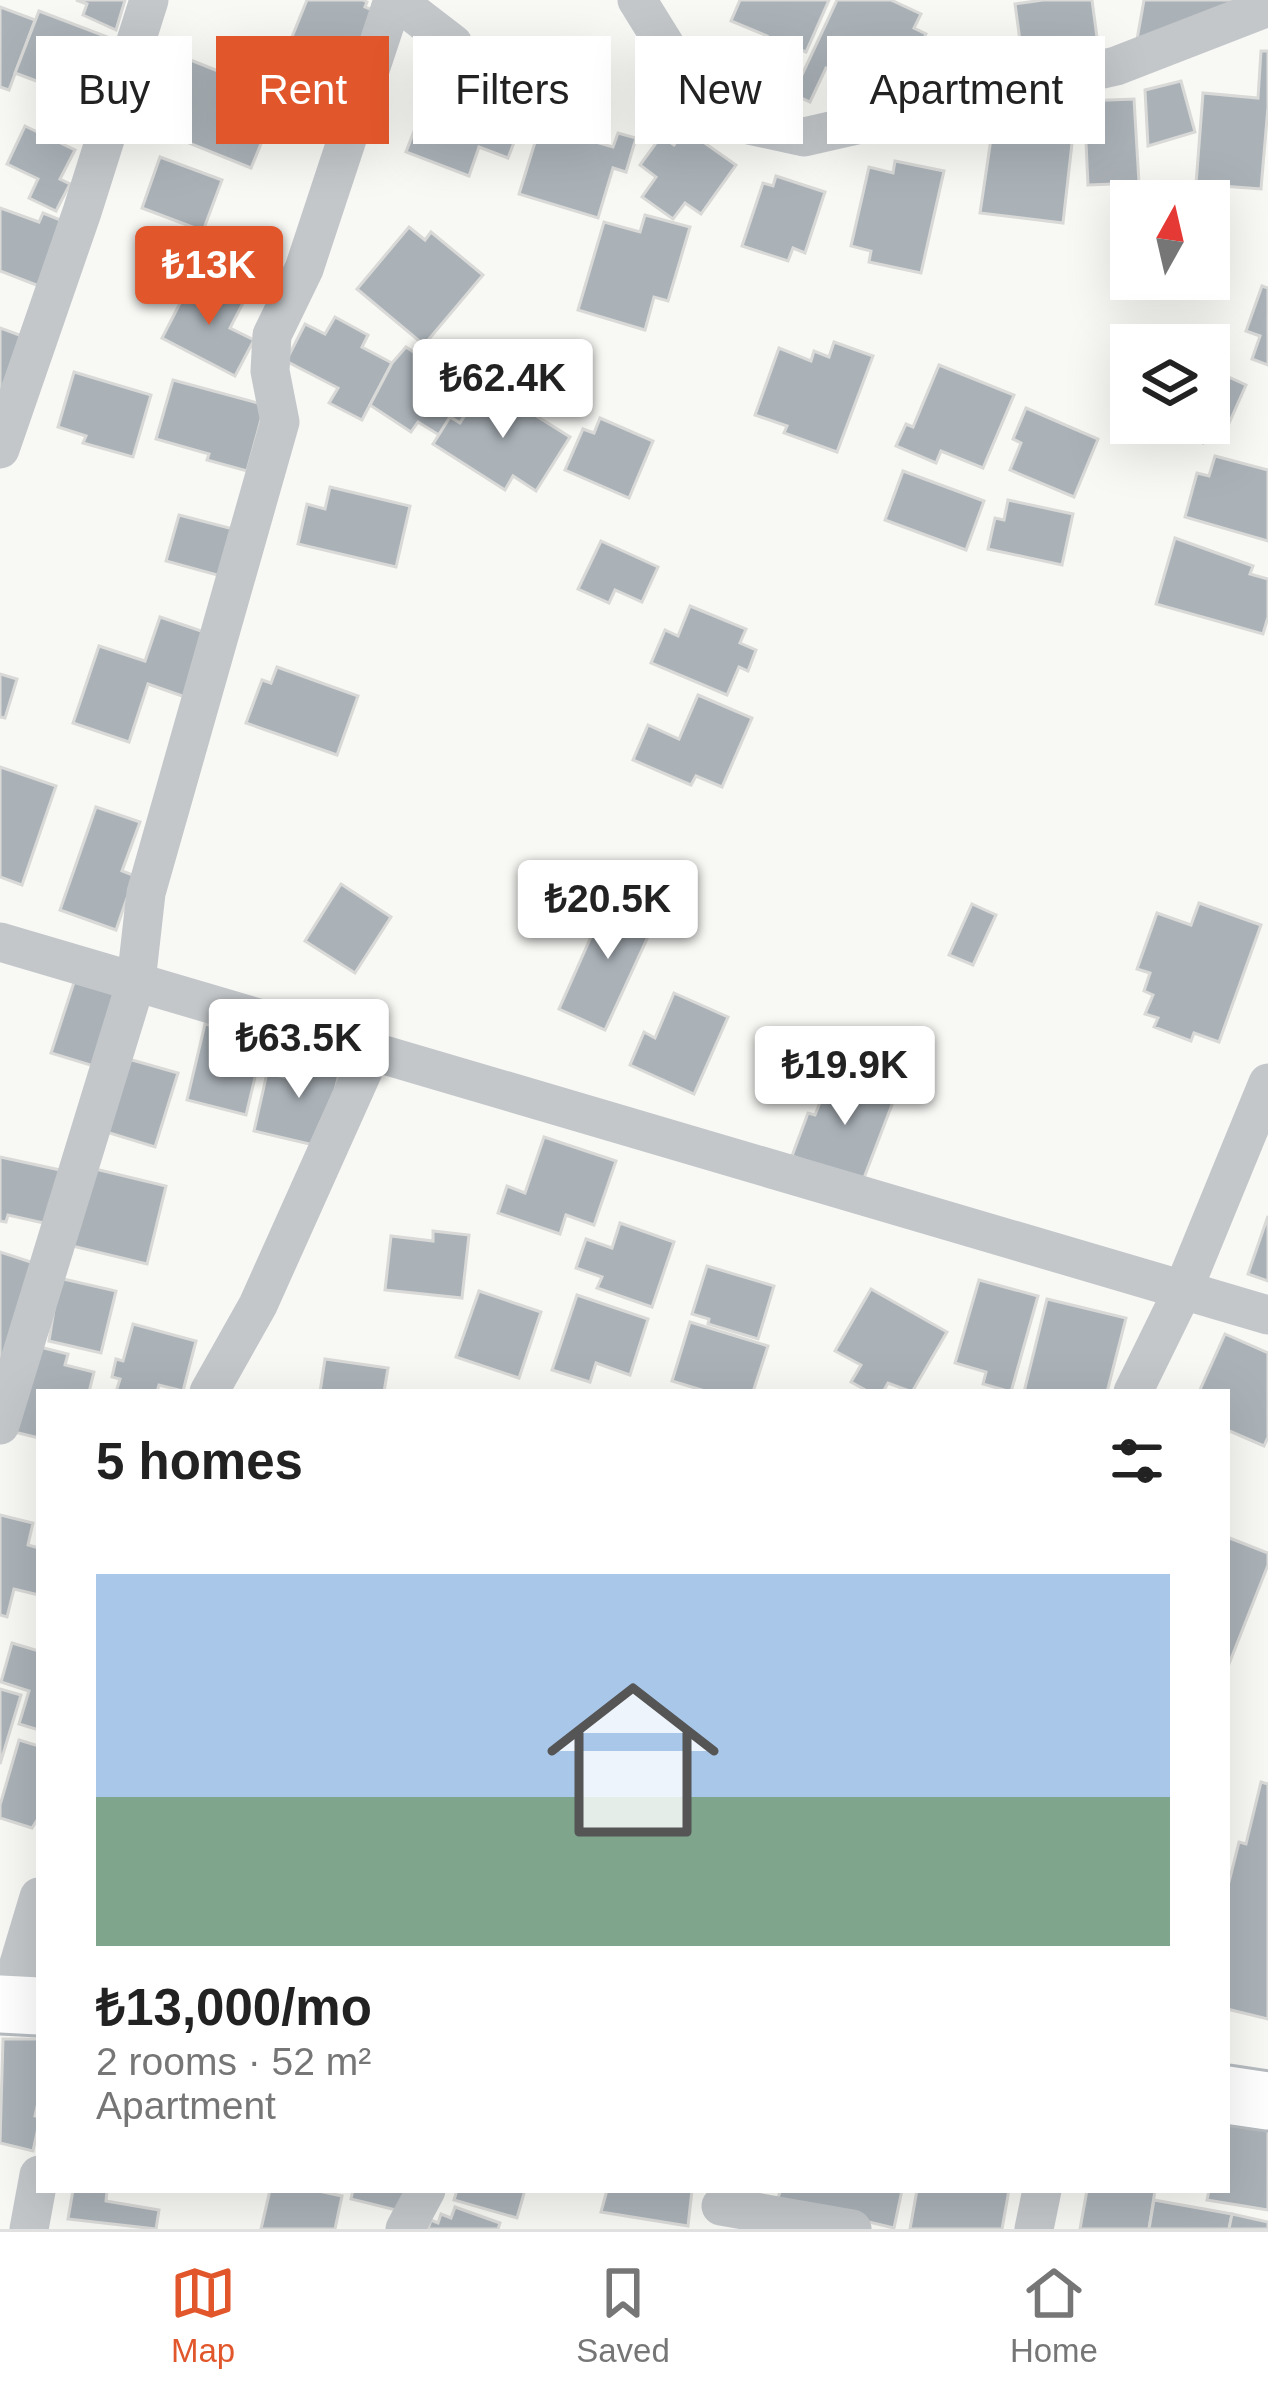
<!DOCTYPE html>
<meta charset="utf-8">
<style>
:root{--surface:#fff;--page:#f2f2f2;--text:#222;--muted:#767676;--line:#e0e0e0;--accent:#e1572b}
body{margin:0;font-family:Helvetica,sans-serif;background:var(--page);color:var(--text);height:100vh;display:flex;flex-direction:column;font-size:45px;white-space:nowrap}
*{box-sizing:border-box;margin:0}
p{font-size:39px;color:var(--muted)}
.icon{flex:none;width:66px;height:66px;fill:none;stroke:currentColor;stroke-width:2;stroke-linecap:round;stroke-linejoin:round}
.map{position:relative;flex:1;overflow:hidden}
.panel{position:absolute;left:36px;top:1389px;width:1194px;height:804px;display:flex;flex-direction:column;background:var(--surface);border-radius:0px;box-shadow:0 12px 48px #0002}
.panel>*{flex:none}
.banner{position:absolute;left:36px;top:36px;width:1197px;height:108px;display:flex;gap:24px}
.needle{width:78px;rotate:8deg}
.controls{position:absolute;left:1110px;top:180px;display:grid;gap:24px}
.controls a{display:grid;place-items:center;width:120px;height:120px;border-radius:0px;background:var(--surface);box-shadow:0 12px 48px #0002;font-size:60px}
.price{position:absolute;translate:-50% -102px;padding:0 27px;border-radius:12px;background:#fff;color:#222;font-size:39px;line-height:78px;filter:drop-shadow(0 3px 6px #0008)}
.price::after{content:'';position:absolute;left:50%;top:72px;width:36px;height:27px;margin-left:-18px;background:inherit;clip-path:polygon(0 0,100% 0,50% 100%)}
.price.active{background:var(--accent);color:#fff}
ul{padding:0;list-style:none}
li{display:grid;align-content:center;gap:24px;height:636px;padding:0 60px}
li+li{border-top:3px solid var(--line)}
li span{display:grid;place-items:center;height:372px;border-radius:0px;color:#555}
li>.icon{margin-inline-start:auto}
span .icon{width:216px;height:216px;fill:#fffc;stroke-width:1}
li b{font-size:51px}
h2{display:flex;justify-content:space-between;align-items:center;height:144px;padding:0 60px;font-size:51px}
.tag{padding:0 42px;border-radius:0px;background:var(--surface);box-shadow:0 12px 48px #0002;font-size:42px;line-height:108px}
.tag.active{background:var(--accent);color:#fff}
.tab-bar{display:flex;justify-content:space-around;align-items:center;height:168px;border-top:3px solid var(--line);background:var(--surface);font-size:33px;color:var(--muted)}
.tab-bar a{display:grid;justify-items:center;gap:6px}
.tab-bar .active{color:var(--accent)}
.map>svg:first-child{display:block}
.building{fill:#aab2b8;stroke:#d9d9d7;stroke-width:3}
.lines{fill:none;stroke-linecap:round;stroke-linejoin:round}
.secondary-casing{stroke:#b5bbbf;stroke-width:63}
.street{stroke:#c3c7ca;stroke-width:39}
.secondary{stroke:#fff;stroke-width:57}
</style>
<div class="map">
<svg width="1268" height="2229" viewBox="0 0 1268 2229">
<rect width="100%" height="100%" fill="#f8f8f5"/>
<g class="building">
<path d="M76,0H125L116,30L83,15L87,4Z"/>
<path d="M307,0H363L367,2L365,7L380,13L366,32L339,99L277,74Z"/>
<path d="M740,0H829L806,52L786,44L782,53L763,45L767,36L731,21Z"/>
<path d="M837,0H891L921,14L914,28L926,34L895,100L826,68L810,102L793,94Z"/>
<path d="M1043,0H1092L1100,60L1024,70L1015,4Z"/>
<path d="M1144,0H1237L1136,45Z"/>
<path d="M0,7L35,20L9,90L0,87Z"/>
<path d="M39,11L126,44L92,134L57,120L65,99L48,93L50,86L15,73Z"/>
<path d="M1261,51H1268V107L1261,189L1196,184L1203,93L1258,98Z"/>
<path d="M188,59L261,88L249,120L268,127L251,168L159,131Z"/>
<path d="M1181,81L1195,132L1148,146L1145,90Z"/>
<path d="M475,83L512,96L510,103L527,109L508,158L479,147L469,176L406,152L432,85L469,98Z"/>
<path d="M1134,99L1139,183L1088,185L1084,101Z"/>
<path d="M1075,117L1063,223L980,213L992,132Z"/>
<path d="M25,126L75,150L60,179L70,184L56,211L29,198L38,179L7,164Z"/>
<path d="M540,126L613,147L618,133L636,138L626,172L613,168L598,218L519,194Z"/>
<path d="M685,129L736,165L701,214L685,203L673,219L642,197L656,177L640,165L661,136L674,145Z"/>
<path d="M160,157L222,180L203,231L142,208Z"/>
<path d="M895,161L944,171L921,273L869,262L871,251L851,246L869,167L893,173Z"/>
<path d="M776,176L825,192L805,253L793,248L788,261L742,246L763,183L773,186Z"/>
<path d="M0,208L39,222L43,213L63,221L39,286L0,271Z"/>
<path d="M645,215L690,227L668,301L654,297L645,330L578,310L604,222L640,232Z"/>
<path d="M409,227L425,240L431,232L483,275L424,345L357,289Z"/>
<path d="M192,280L244,301L230,328L254,340L235,376L162,338Z"/>
<path d="M1262,286L1268,288V365L1252,359L1260,336L1246,331Z"/>
<path d="M335,317L368,335L362,347L392,363L362,420L329,403L338,388L286,361L305,324L325,334Z"/>
<path d="M0,328L22,336L5,389L0,387Z"/>
<path d="M834,342L873,356L837,452L784,433L787,426L755,415L779,348L811,361L814,351L829,357Z"/>
<path d="M406,347L478,394L460,423L450,417L439,435L418,422L411,432L370,405L392,363Z"/>
<path d="M939,365L1014,395L983,468L941,451L936,463L896,446L906,424L913,427Z"/>
<path d="M1209,368L1246,385L1226,430L1212,423L1203,443L1158,423H1209Z"/>
<path d="M74,372L151,395L133,457L83,443L86,436L58,427Z"/>
<path d="M173,380L265,405L247,471L207,460L209,454L156,439Z"/>
<path d="M485,384L570,437L536,491L513,476L505,490L433,444L450,417L460,423Z"/>
<path d="M1026,408L1098,439L1074,497L1010,470L1021,443L1013,439Z"/>
<path d="M600,418L653,441L629,498L565,470L583,429L594,433Z"/>
<path d="M1215,456L1268,470V541L1185,517L1197,473L1209,476Z"/>
<path d="M903,471L984,501L966,550L885,520Z"/>
<path d="M330,487L410,506L396,567L298,544L307,504L325,509Z"/>
<path d="M1008,500L1073,514L1062,565L988,549L995,518L1004,520Z"/>
<path d="M179,515L241,531L228,578L166,561Z"/>
<path d="M1175,538L1253,566L1250,574L1268,579V617L1263,634L1156,604Z"/>
<path d="M601,541L658,567L642,602L615,590L609,603L578,589Z"/>
<path d="M690,606L746,629L740,643L756,650L748,671L739,667L727,695L651,663L665,630L678,636Z"/>
<path d="M160,617L210,634L188,698L148,684L129,742L73,723L99,646L145,661Z"/>
<path d="M277,667L358,696L337,755L246,723L262,680L271,683Z"/>
<path d="M0,674L17,679L5,718L0,717Z"/>
<path d="M698,695L752,718L722,787L696,776L691,785L633,760L648,725L679,739Z"/>
<path d="M0,767L56,786L22,885L0,877Z"/>
<path d="M96,807L140,822L122,871L143,879L127,898L116,930L60,910Z"/>
<path d="M341,884L391,917L355,973L305,941Z"/>
<path d="M610,894L658,915L605,1030L559,1009Z"/>
<path d="M1199,903L1261,925L1219,1042L1194,1033L1191,1041L1154,1027L1158,1018L1145,1014L1153,995L1144,991L1150,973L1137,969L1157,913L1191,925Z"/>
<path d="M972,904L996,915L973,965L949,955Z"/>
<path d="M78,970L127,985L100,1068L51,1053Z"/>
<path d="M674,993L728,1017L694,1094L630,1065L644,1032L655,1038Z"/>
<path d="M205,1024L241,1032L238,1042L262,1048L246,1115L187,1100Z"/>
<path d="M289,1054L341,1065L322,1147L254,1131L267,1073L284,1077Z"/>
<path d="M125,1058L178,1073L155,1147L103,1131Z"/>
<path d="M830,1077L857,1087L860,1080L896,1094L862,1183L792,1156L808,1113L815,1115Z"/>
<path d="M544,1137L616,1161L594,1225L566,1215L560,1234L498,1213L507,1186L525,1193Z"/>
<path d="M0,1157L60,1170L48,1224L8,1215L6,1222L0,1221Z"/>
<path d="M87,1167L166,1186L147,1264L68,1245Z"/>
<path d="M1268,1216V1281L1248,1274Z"/>
<path d="M620,1223L674,1242L652,1307L597,1288L602,1277L576,1268L586,1239L612,1248Z"/>
<path d="M433,1231L469,1235L462,1298L385,1290L391,1236L433,1241Z"/>
<path d="M0,1252L40,1265L0,1371Z"/>
<path d="M707,1266L774,1286L758,1339L708,1324L709,1319L692,1314Z"/>
<path d="M59,1278L116,1291L101,1353L49,1341Z"/>
<path d="M979,1280L1038,1296L1011,1392L983,1384L986,1372L955,1363Z"/>
<path d="M871,1289L947,1332L912,1392L888,1383L883,1392H869L851,1382L861,1365L835,1351Z"/>
<path d="M479,1291L541,1312L519,1378L456,1357Z"/>
<path d="M577,1295L648,1319L630,1375L596,1363L590,1382L552,1370Z"/>
<path d="M1047,1299L1126,1318L1107,1392H1024Z"/>
<path d="M690,1322L768,1346L753,1392H708L672,1381Z"/>
<path d="M133,1324L196,1341L183,1391L159,1385L157,1392H116L120,1379L112,1377L116,1359L123,1361Z"/>
<path d="M1225,1334L1268,1353V1437L1264,1446L1227,1430V1392H1199Z"/>
<path d="M32,1345L68,1354L65,1365L94,1372L89,1392H39V1438L10,1431Z"/>
<path d="M325,1359L388,1368L384,1392H320Z"/>
<path d="M0,1515L33,1523L28,1545L39,1548V1595L14,1589L7,1617L0,1615Z"/>
<path d="M1227,1537L1268,1553V1565L1227,1669Z"/>
<path d="M12,1643L39,1651V1730L19,1724L29,1691L1,1682Z"/>
<path d="M0,1689L21,1695L0,1764Z"/>
<path d="M19,1740L39,1746V1817L32,1828L0,1818V1805Z"/>
<path d="M1261,1782L1268,1784V2019L1227,2009V1890L1239,1842L1246,1844Z"/>
<path d="M3,2039H39V2098L35,2116L39,2117V2123L33,2151L0,2143Z"/>
<path d="M1227,2113L1268,2120V2210L1207,2200L1209,2190H1227Z"/>
<path d="M73,2190H107L106,2201L159,2210L156,2229L68,2219Z"/>
<path d="M270,2190H314L342,2196L335,2229H261Z"/>
<path d="M353,2190H407L400,2211L351,2199Z"/>
<path d="M457,2190H525L517,2218L454,2200Z"/>
<path d="M607,2190H692L688,2226L601,2212Z"/>
<path d="M781,2190H902L894,2228L777,2200Z"/>
<path d="M917,2190H1009L1002,2229H910Z"/>
<path d="M1087,2190H1155L1149,2229H1080Z"/>
<path d="M1154,2200L1232,2214L1229,2229H1149Z"/>
<path d="M455,2207L500,2223L498,2229H428L431,2220L438,2223L441,2214L451,2218Z"/>
<path d="M1232,2214L1268,2222V2229H1229Z"/>
</g>
<g class="lines">
<defs>
<g id="secondary">
<path d="M0,2004L39,2006"/>
<path d="M1227,2095L1268,2101"/>
</g>
</defs>
<use href="#secondary" class="secondary-casing"/>
<g class="street">
<path d="M396,0L453,44"/>
<path d="M637,0L696,95L744,124L804,137L1116,66L1268,7"/>
<path d="M0,449L82,212L149,0"/>
<path d="M0,942L1268,1315"/>
<path d="M209,1392L258,1305L371,1053"/>
<path d="M1133,1392L1183,1290L1268,1083"/>
<path d="M0,1425L136,982L146,893L280,422L270,371L272,335L304,269L393,0"/>
<path d="M7,2004L39,1897"/>
<path d="M721,2206L852,2229"/>
<path d="M29,2229L39,2175"/>
<path d="M405,2229L426,2190"/>
<path d="M1034,2229L1042,2190"/>
</g>
<use href="#secondary" class="secondary"/>
</g>
</svg>
<div class="controls">
<a><svg class="needle" viewBox="-14 -14 28 28"><path d="M0-13l5 13h-10z" fill="#e53935"/><path d="M0 13l5-13h-10z" fill="#767676"/></svg></a>
<a><svg class="icon" aria-label="layers" viewBox="0 0 24 24"><path d="M12 4l9 5-9 5-9-5zM3 14l9 5 9-5"/></svg></a>
</div>
<b class="price active" style="left:209px;top:328px">₺13K</b>
<b class="price" style="left:503px;top:441px">₺62.4K</b>
<b class="price" style="left:608px;top:962px">₺20.5K</b>
<b class="price" style="left:299px;top:1101px">₺63.5K</b>
<b class="price" style="left:845px;top:1128px">₺19.9K</b>
<div class="banner">
<a class="tag">Buy</a>
<a class="tag active">Rent</a>
<a class="tag">Filters</a>
<a class="tag">New</a>
<a class="tag">Apartment</a>
</div>
<section class="panel">
<h2>5 homes<svg class="icon" aria-label="filters" viewBox="0 0 24 24"><path d="M4 7h16M4 17h16"/><circle cx="9" cy="7" r="2"/><circle cx="15" cy="17" r="2"/></svg></h2>
<ul>
<li><span style="background:linear-gradient(#a9c7e8 60%,#7fa58c 0)"><svg class="icon" aria-label="home" viewBox="0 0 24 24"><path d="M3 11l9-7 9 7M6 9v11h12V9"/></svg></span><div><b>₺13,000/mo</b><p>2 rooms · 52 m²</p><p>Apartment</p></div></li>
</ul>
</section>
</div>
<nav class="tab-bar">
<a class="active"><svg class="icon" aria-label="map" viewBox="0 0 24 24"><path d="M3 6l6-2 6 2 6-2v14l-6 2-6-2-6 2zM9 4v14M15 6v14"/></svg>Map</a>
<a><svg class="icon" aria-label="saved" viewBox="0 0 24 24"><path d="M7 4h10v16l-5-4-5 4z"/></svg>Saved</a>
<a><svg class="icon" aria-label="home" viewBox="0 0 24 24"><path d="M3 11l9-7 9 7M6 9v11h12V9"/></svg>Home</a>
</nav>
